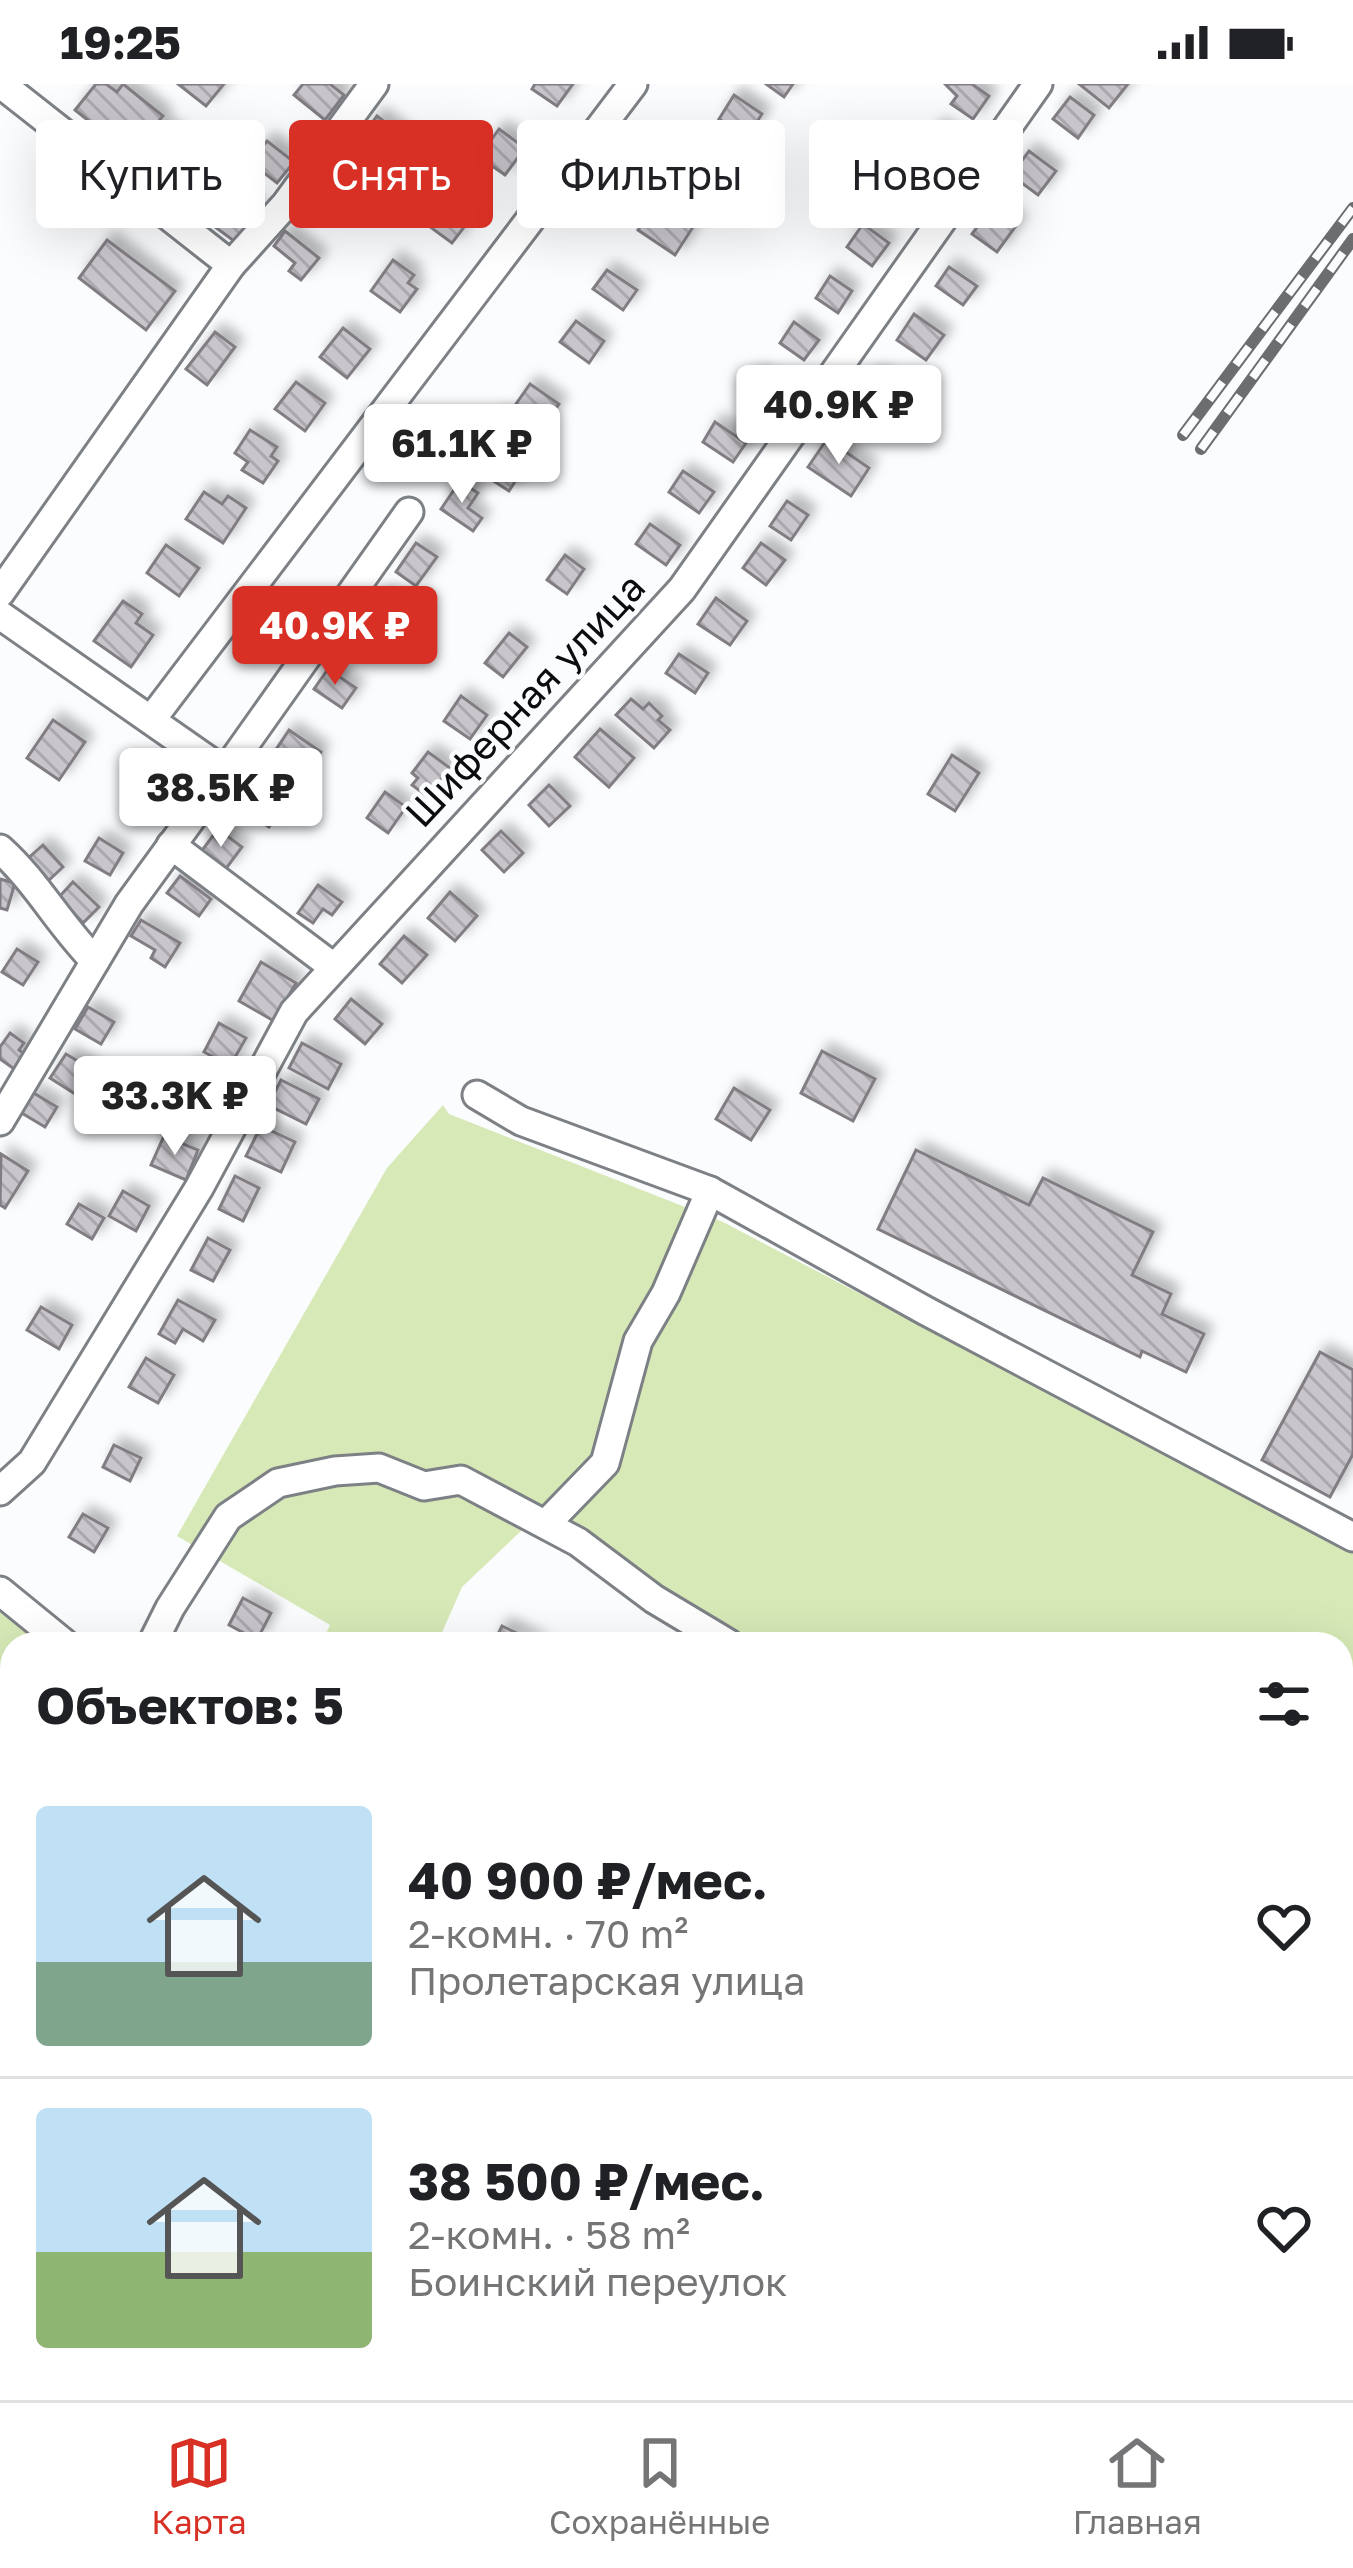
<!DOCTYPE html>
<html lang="ru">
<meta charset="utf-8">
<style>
:root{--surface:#fff;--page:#f6f6f6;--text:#202124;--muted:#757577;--line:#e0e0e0;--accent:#d93025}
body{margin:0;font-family:"Golos Text",sans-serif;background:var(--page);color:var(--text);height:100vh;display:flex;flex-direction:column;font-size:45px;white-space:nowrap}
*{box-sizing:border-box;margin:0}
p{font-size:39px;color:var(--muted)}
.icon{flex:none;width:66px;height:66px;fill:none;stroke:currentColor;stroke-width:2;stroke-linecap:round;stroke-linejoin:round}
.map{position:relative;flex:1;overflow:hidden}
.panel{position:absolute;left:0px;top:1548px;width:1353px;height:768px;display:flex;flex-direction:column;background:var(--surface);border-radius:36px 36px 0 0;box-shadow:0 12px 48px #0002}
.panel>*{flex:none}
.top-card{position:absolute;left:36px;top:36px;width:1281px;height:108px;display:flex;gap:24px}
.price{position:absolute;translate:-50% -102px;padding:0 27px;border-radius:12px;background:#fff;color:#222;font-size:39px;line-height:78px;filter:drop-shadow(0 3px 6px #0008)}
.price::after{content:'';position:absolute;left:50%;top:72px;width:36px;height:27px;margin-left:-18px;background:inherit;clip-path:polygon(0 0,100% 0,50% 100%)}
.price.active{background:var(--accent);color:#fff}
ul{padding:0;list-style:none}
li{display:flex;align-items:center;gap:36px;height:300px;padding:0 36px}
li+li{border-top:3px solid var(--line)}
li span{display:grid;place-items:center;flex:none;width:336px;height:240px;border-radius:12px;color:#555}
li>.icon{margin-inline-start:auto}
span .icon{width:144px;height:144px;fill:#fffc;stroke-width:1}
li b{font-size:51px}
h2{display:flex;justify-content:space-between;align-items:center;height:144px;padding:0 36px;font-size:51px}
.tag{padding:0 42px;border-radius:12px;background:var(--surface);box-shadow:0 12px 48px #0002;font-size:42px;line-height:108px}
.tag.active{background:var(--accent);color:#fff}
.status{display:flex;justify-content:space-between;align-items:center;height:84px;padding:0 60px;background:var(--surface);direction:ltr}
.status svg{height:33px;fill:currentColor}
.dock{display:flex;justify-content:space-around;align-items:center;height:168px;border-top:3px solid var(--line);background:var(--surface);font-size:33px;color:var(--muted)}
.dock a{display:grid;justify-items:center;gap:6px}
.dock .active{color:var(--accent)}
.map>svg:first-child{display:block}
.grass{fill:#d7e9b7}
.building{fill:url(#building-back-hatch);stroke:#817d83;stroke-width:3;filter:url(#shadow)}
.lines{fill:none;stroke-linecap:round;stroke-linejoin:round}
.minor-casing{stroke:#7d8186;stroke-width:33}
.secondary-casing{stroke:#7d8186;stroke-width:45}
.minor{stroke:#fff;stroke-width:27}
.secondary{stroke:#fff;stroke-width:39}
.rail-casing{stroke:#6c6d6f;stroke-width:12}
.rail{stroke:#fafcfe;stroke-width:8;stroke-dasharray:22;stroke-linecap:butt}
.labels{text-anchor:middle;stroke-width:9;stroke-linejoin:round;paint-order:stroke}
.street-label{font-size:39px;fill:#0b0c0e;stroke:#fafcfe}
</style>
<div class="status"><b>19:25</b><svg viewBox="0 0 49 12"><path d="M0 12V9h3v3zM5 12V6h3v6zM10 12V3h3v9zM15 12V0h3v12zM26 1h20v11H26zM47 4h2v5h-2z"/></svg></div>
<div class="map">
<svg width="1353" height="2316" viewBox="0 0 1353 2316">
<defs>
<pattern id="building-back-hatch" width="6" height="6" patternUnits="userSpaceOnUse" patternTransform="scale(3)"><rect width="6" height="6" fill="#c8c5cb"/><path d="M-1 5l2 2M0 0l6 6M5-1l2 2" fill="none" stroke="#aaa8ad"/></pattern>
<filter id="shadow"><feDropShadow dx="8" dy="-8" stdDeviation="6" flood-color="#0004"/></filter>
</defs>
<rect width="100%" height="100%" fill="#fafcfe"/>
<g class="grass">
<path d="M443,1021L449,1030L723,1138L1353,1468V1649L1341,1675V1560H747L674,1513L522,1446L462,1503L437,1560H321L330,1541L177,1452L387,1084Z"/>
<path d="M0,1521L52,1560H12V1711L0,1702Z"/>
</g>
<g class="building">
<path d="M96,0H106L117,8L123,0L163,32L158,38L179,54L153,88L75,26Z"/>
<path d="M178,0H224L206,22Z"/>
<path d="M303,0H330L344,11L325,36L294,11Z"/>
<path d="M535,0H573L557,22L532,5Z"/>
<path d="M766,0H793L784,13Z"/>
<path d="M945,0H972L989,12L973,35L951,20L957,12Z"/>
<path d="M1079,0H1128L1109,24Z"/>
<path d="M734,11L762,30L747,53L719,35Z"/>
<path d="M1070,13L1094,31L1078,54L1053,35Z"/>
<path d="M377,32L403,52L384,78L358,58Z"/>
<path d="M937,43L960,58L939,88L917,72Z"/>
<path d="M499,45L525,64L505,91L479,73Z"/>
<path d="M705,54L718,64L713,72L733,86L714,112L680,88Z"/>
<path d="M267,57L294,78L277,99L250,78Z"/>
<path d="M1029,67L1056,87L1038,111L1011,91Z"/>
<path d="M897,89L927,108L911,132L882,112Z"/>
<path d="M328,95L352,114L333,139L308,121Z"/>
<path d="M220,97L258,127L234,157L207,137L216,126L204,117Z"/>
<path d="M431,105L471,134L452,159L422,137L429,127L420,120Z"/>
<path d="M657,118L693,143L675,171L638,146Z"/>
<path d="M993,121L1018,139L997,168L972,150Z"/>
<path d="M863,140L889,159L872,182L847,163Z"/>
<path d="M285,147L319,174L301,196L289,187L295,179L274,162Z"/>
<path d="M107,156L175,207L146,246L79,194Z"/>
<path d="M393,176L414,191L408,199L417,205L400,228L371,207Z"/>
<path d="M949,183L977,202L963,221L936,202Z"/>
<path d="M607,186L637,206L623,226L593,205Z"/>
<path d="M830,192L852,207L838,229L816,214Z"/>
<path d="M914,230L944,251L926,276L897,256Z"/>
<path d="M576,237L604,257L589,279L560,258Z"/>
<path d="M794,238L819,256L804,276L780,259Z"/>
<path d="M343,244L370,265L347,294L320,273Z"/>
<path d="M215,248L235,263L207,301L186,285Z"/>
<path d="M756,290L782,308L766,331L740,312Z"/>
<path d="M874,291L904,310L889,332L860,312Z"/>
<path d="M296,298L325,319L305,347L275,325Z"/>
<path d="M530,300L559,320L544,340L516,320Z"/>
<path d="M499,333L530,354L523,364L532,371L509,407L475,385L487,367L480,361Z"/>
<path d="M715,338L746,359L733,378L703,358Z"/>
<path d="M250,346L277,363L271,372L278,377L263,399L242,386L248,378L235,369Z"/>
<path d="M827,355L869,384L851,412L808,383Z"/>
<path d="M683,387L714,408L699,429L669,408Z"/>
<path d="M460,397L478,409L468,424L482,434L473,447L441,425Z"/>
<path d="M204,408L222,420L228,412L246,424L223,459L186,435Z"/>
<path d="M787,417L808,431L791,456L770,442Z"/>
<path d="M650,440L680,461L666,481L636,460Z"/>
<path d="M416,459L437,473L416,502L396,488Z"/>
<path d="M761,459L785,476L766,501L743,484Z"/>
<path d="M166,461L199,484L179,512L147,489Z"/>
<path d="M565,471L584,485L567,510L547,496Z"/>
<path d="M383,511L409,529L387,560L362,543Z"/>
<path d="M716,514L747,537L730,561L698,540Z"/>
<path d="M123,517L142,530L136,539L153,551L131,583L94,557Z"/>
<path d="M509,549L527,563L503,593L485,579Z"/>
<path d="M679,570L708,589L695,609L666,589Z"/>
<path d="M328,585L356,604L342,624L314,605Z"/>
<path d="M461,612L487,631L470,655L444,637Z"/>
<path d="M631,615L643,625L649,619L662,632L658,636L670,646L654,664L616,631Z"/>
<path d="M53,636L85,658L59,696L27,674Z"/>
<path d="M600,645L634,674L609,703L575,673Z"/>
<path d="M289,646L321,668L311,683L305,678L300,685L275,667Z"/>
<path d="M428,668L450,684L428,713L412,701L418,694L412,689Z"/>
<path d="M952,671L979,689L955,727L928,710Z"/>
<path d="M149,694L177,712L161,737L133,719Z"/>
<path d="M258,697L287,717L269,743L240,724Z"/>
<path d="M549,701L570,722L549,742L529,721Z"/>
<path d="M385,708L406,723L388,749L367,734Z"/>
<path d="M218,745L242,763L225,786L200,769Z"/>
<path d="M501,747L523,769L504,788L482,766Z"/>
<path d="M99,754L123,769L110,791L85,777Z"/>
<path d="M43,761L63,783L47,798L26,776Z"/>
<path d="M180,792L211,815L199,832L167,809Z"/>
<path d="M0,795L15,799L7,826L0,824Z"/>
<path d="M73,798L99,823L83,839L59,813Z"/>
<path d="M318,801L342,818L332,831L323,825L313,839L298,829Z"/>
<path d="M450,808L477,832L455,857L428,834Z"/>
<path d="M141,836L180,859L165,883L151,874L155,866L131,852Z"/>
<path d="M404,852L427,871L402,899L380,880Z"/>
<path d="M17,865L38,878L23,901L2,888Z"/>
<path d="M261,878L296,899L274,937L239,917Z"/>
<path d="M351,915L382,940L365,960L335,935Z"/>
<path d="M88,923L114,938L101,960L75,945Z"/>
<path d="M219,939L246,954L230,982L204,968Z"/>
<path d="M10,949L24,959L19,966L27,972L17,987L0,975V963Z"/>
<path d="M302,959L341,980L328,1005L289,984Z"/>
<path d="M822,967L875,995L853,1037L801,1009Z"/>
<path d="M66,970L91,985L75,1010L50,994Z"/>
<path d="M192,981L221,996L206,1026L177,1011Z"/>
<path d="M281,996L319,1015L306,1040L268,1021Z"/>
<path d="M734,1004L770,1026L751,1056L716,1035Z"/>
<path d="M32,1008L57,1023L45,1043L20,1028Z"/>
<path d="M261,1042L295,1058L281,1088L246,1072Z"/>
<path d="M164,1052L198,1066L186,1096L151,1081Z"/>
<path d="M916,1066L1029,1121L1043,1094L1153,1148L1132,1191L1171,1210L1162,1230L1204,1250L1186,1288L1142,1267L1140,1273L878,1145Z"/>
<path d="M1,1070L28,1087L5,1124L0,1121Z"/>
<path d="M235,1092L259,1104L243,1137L219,1125Z"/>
<path d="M123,1107L149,1122L136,1147L109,1132Z"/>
<path d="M79,1120L104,1134L92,1155L67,1140Z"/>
<path d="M208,1154L230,1166L213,1197L191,1186Z"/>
<path d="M178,1216L215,1236L203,1257L183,1245L175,1259L159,1250Z"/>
<path d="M41,1223L72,1241L59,1265L27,1246Z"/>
<path d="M1320,1268L1353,1286V1370L1330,1413L1262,1376Z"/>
<path d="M146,1274L174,1291L158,1319L129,1303Z"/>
<path d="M114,1361L141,1374L130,1397L103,1383Z"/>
<path d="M83,1430L108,1444L94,1468L69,1453Z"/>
<path d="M243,1514L271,1529L257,1556L229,1541Z"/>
<path d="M502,1542L540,1560H493Z"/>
<path d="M6,1934L12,1938L9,1974L0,1968V1942Z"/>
<path d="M150,2304H167L185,2315L143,2316Z"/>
<path d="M616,2304H645L648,2306L643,2316H596L599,2310L610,2316Z"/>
<path d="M844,2304H877L871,2316H841Z"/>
</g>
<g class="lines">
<defs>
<g id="minor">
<path d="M1,0L231,181"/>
<path d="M0,509L231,181L286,120L374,0"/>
<path d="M0,531L225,688L129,820L0,1037"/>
<path d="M151,636L633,0"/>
<path d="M225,688L409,428"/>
<path d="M171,761L332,882"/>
<path d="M0,765C37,798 60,842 95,877"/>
<path d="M477,1011L521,1037L710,1107L926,1227L1353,1453"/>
<path d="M0,1407L32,1378L199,1104L294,928L682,505L1038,0"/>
<path d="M546,1440L605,1379L638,1257L666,1209L710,1107"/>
<path d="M0,1507L65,1560"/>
<path d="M152,1560L170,1524L228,1433L278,1399L335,1387L379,1384L424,1402L461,1396L578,1458L654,1515L729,1560"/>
<path d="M0,1832L12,1814"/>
<path d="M0,1880L12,1887"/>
<path d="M1341,1921L1353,1926"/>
<path d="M0,2262L12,2270"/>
<path d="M63,2304L81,2316"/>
<path d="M741,2304L763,2316"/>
<path d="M678,2316L685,2304"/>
<path d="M1131,2316L1136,2304"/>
</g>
<g id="secondary">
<path d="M1341,2208L1353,2180"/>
<path d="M1295,2316L1300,2304"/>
</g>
</defs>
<use href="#minor" class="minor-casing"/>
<use href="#secondary" class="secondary-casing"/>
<use href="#minor" class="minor"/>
<use href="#secondary" class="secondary"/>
<defs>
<g id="rail">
<path d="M1183,351L1353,124"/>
<path d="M1201,365L1353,155"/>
</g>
</defs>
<use href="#rail" class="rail-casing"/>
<use href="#rail" class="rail"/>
</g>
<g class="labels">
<g class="street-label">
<text transform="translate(525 616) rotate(-47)" y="14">Шиферная улица</text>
</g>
</g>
</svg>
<b class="price" style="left:839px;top:383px">40.9K ₽</b>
<b class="price" style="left:462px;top:422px">61.1K ₽</b>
<b class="price active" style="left:335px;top:604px">40.9K ₽</b>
<b class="price" style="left:221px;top:766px">38.5K ₽</b>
<b class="price" style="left:175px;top:1074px">33.3K ₽</b>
<div class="top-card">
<a class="tag">Купить</a>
<a class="tag active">Снять</a>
<a class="tag">Фильтры</a>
<a class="tag">Новое</a>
</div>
<section class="panel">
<h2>Объектов: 5<svg class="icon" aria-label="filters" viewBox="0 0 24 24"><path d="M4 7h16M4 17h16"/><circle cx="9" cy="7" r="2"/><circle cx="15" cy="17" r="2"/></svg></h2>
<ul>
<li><span style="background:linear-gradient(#bfe0f5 65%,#7fa58c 0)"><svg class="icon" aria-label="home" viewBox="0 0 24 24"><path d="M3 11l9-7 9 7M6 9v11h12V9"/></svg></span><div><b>40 900 ₽/мес.</b><p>2-комн. · 70 m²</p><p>Пролетарская улица</p></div><svg class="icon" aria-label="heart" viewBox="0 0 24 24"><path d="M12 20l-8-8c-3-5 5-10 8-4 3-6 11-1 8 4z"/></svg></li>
<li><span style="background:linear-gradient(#bfe0f5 60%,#8fb573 0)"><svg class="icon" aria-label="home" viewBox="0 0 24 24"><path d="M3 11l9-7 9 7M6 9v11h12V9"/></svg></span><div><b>38 500 ₽/мес.</b><p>2-комн. · 58 m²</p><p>Боинский переулок</p></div><svg class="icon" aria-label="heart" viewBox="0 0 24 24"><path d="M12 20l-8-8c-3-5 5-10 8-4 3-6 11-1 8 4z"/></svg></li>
</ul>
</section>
</div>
<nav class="dock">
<a class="active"><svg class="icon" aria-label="map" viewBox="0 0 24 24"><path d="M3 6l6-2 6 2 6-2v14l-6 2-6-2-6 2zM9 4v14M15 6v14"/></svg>Карта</a>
<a><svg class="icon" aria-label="saved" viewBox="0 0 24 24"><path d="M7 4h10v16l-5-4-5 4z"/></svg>Сохранённые</a>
<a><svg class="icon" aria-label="home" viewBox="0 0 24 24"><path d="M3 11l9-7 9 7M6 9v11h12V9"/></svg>Главная</a>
</nav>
